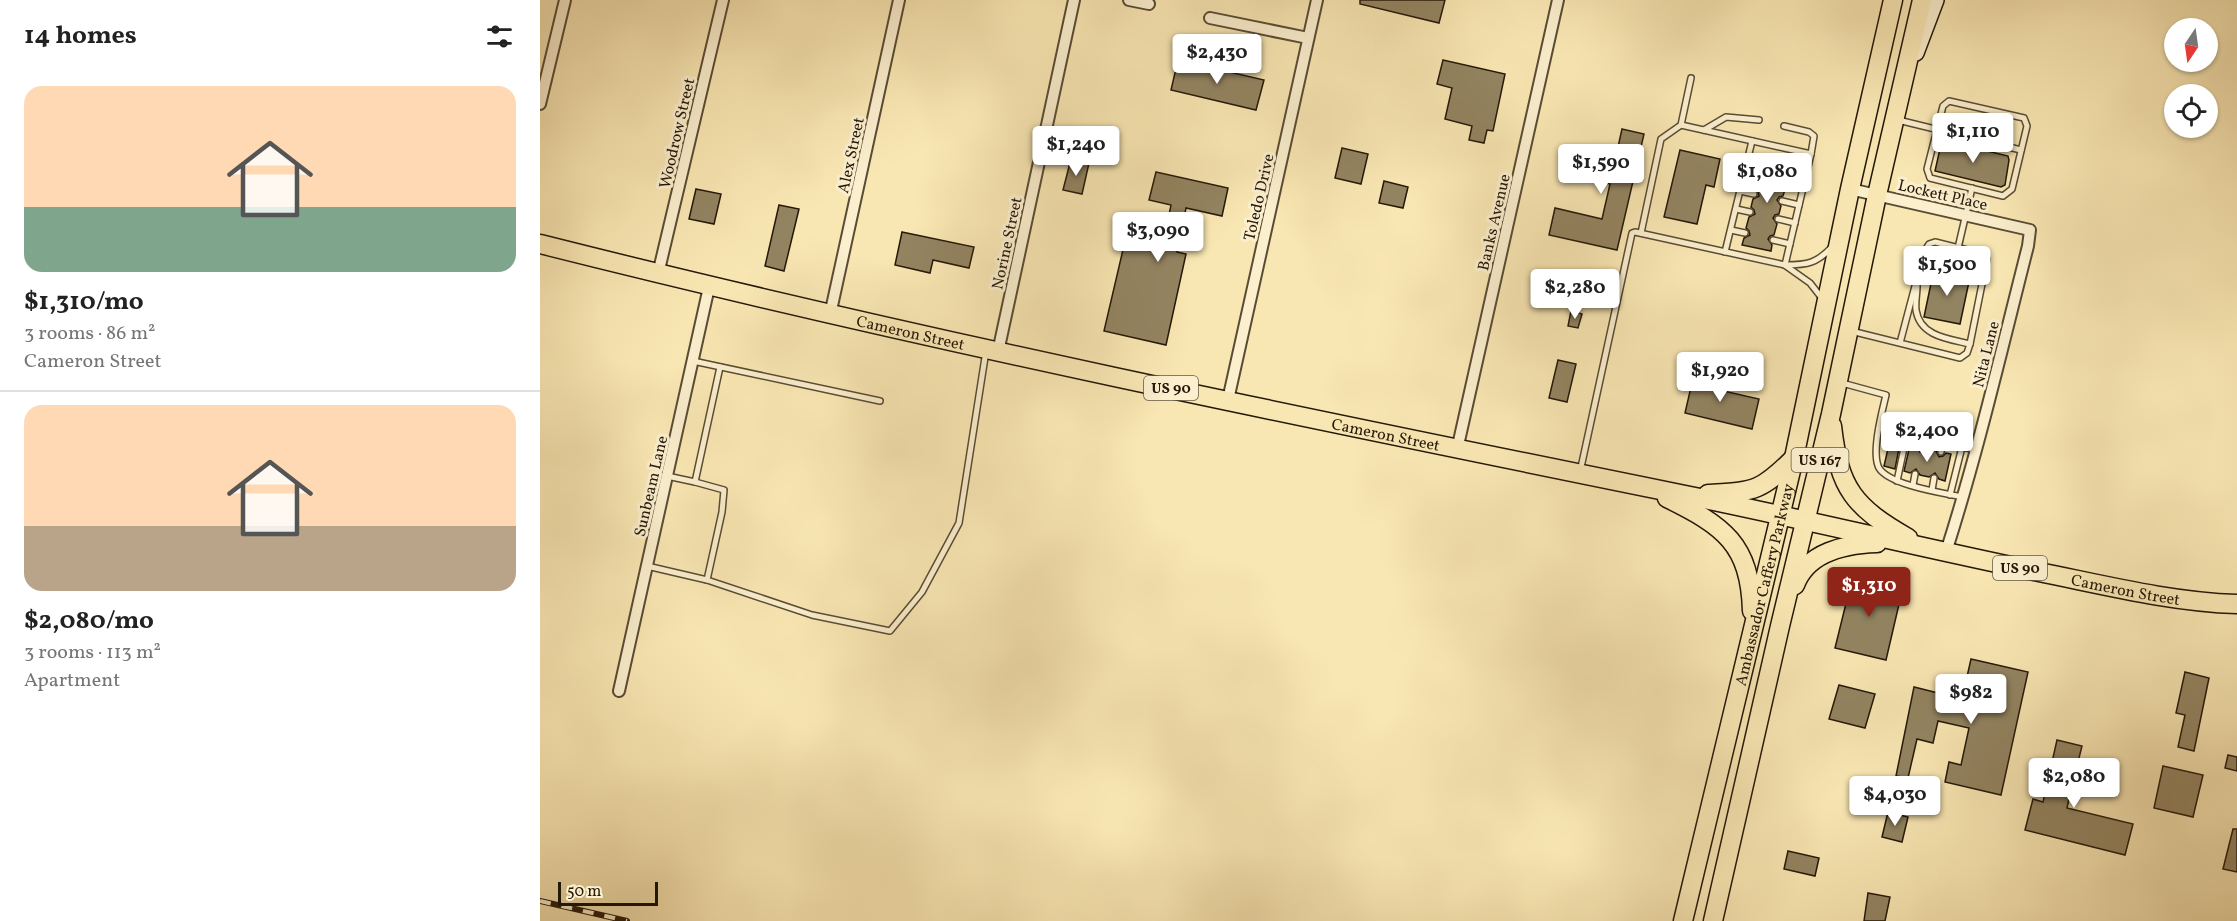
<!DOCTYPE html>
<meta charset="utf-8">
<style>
:root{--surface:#fff;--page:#f6f6f6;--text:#222;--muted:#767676;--line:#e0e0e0;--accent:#8f2418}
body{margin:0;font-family:Vollkorn,serif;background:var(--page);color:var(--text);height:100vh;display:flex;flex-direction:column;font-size:22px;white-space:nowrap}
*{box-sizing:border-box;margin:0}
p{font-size:20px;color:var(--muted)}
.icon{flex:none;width:33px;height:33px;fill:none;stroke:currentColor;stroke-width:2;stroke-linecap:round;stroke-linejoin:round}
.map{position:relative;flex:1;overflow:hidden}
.details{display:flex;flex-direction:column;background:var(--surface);width:540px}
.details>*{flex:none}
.needle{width:39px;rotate:193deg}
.controls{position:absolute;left:1624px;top:18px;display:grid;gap:12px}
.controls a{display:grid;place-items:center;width:54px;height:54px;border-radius:50%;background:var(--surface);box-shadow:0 2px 4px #0004;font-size:30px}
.scale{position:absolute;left:18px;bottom:15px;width:100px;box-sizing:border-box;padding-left:6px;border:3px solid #241809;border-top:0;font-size:16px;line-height:21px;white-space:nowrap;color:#241809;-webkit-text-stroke:4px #fbefce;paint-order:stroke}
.price{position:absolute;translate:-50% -51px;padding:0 14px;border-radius:6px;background:#fff;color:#222;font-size:20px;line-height:39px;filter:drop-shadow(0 2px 3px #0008)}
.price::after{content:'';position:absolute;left:50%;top:36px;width:18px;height:14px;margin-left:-9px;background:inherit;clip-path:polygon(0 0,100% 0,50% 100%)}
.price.current{background:var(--accent);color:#fff}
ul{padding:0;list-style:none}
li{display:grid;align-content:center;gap:12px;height:318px;padding:0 24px}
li+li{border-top:2px solid var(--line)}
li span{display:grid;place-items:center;height:186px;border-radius:18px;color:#555}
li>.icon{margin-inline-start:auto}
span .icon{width:108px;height:108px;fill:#fffc;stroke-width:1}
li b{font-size:26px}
h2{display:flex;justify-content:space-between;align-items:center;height:72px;padding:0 24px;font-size:26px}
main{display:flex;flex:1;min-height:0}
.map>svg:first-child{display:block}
.building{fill:#938461;stroke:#241809;stroke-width:1.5}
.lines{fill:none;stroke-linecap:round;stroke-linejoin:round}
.lane-casing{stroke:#594c34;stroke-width:8}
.street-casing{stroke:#594c34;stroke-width:14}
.secondary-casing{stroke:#241809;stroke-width:18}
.primary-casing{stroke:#241809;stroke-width:21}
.lane{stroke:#fbefce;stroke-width:5}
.street{stroke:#fbefce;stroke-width:10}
.secondary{stroke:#fbefce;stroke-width:15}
.primary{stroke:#f9e7b3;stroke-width:18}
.rail-casing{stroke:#241809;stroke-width:6}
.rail{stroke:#fbefce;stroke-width:4;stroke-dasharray:11;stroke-linecap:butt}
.labels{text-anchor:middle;stroke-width:6;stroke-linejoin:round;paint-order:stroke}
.shield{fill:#fbefce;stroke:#645844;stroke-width:1.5}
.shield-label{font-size:15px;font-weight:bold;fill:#241809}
.street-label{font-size:16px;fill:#241809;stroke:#fbefce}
</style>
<main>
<section class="details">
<h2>14 homes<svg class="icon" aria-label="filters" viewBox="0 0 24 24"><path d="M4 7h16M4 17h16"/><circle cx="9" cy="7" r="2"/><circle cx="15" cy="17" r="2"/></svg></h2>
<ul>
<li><span style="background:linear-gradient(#ffd9b3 65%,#7fa58c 0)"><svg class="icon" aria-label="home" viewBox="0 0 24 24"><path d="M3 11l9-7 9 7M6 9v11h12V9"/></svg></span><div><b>$1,310/mo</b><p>3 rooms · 86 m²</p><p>Cameron Street</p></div></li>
<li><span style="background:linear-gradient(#ffd9b3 65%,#b9a48a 0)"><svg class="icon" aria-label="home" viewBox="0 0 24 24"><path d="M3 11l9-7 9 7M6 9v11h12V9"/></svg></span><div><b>$2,080/mo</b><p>3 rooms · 113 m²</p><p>Apartment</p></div></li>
</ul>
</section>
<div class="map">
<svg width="1697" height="921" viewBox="0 0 1697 921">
<rect width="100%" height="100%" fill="#f9e7b3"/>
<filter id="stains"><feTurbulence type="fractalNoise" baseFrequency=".00333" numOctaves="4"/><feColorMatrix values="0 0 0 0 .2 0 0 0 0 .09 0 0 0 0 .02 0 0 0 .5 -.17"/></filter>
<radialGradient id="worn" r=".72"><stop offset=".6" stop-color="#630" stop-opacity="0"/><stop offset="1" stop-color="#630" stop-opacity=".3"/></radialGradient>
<g class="building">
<path d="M820,0H905L899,23L820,4Z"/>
<path d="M638,60L724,80L716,110L631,90Z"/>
<path d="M903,60L965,74L953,131L947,130L944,143L929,140L932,126L905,119L912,88L897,84Z"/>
<path d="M1082,129L1104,134L1077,250L1009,235L1015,208L1062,219L1070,184L1020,173L1024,154L1074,165Z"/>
<path d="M1402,140L1468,156L1469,160L1465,185L1461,187L1395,171Z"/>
<path d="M802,148L828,154L821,184L795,178Z"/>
<path d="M1140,150L1180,159L1174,187L1166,185L1157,224L1124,217Z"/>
<path d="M1223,158L1251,164L1249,173L1243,177L1247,183L1243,196L1239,197L1237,200L1241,206L1239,214L1235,215L1233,218L1237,224L1234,235L1230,236L1228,239L1232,245L1231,251L1202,245L1204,238L1210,235L1209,231L1206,228L1209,217L1215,214L1214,210L1211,207L1213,199L1219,196L1218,192L1215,189L1218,177L1224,173L1220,167Z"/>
<path d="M531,159L549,163L542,194L523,190Z"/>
<path d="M616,172L688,188L682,216L646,208L637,252L646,254L626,345L564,331L585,241L622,249L631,205L609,200Z"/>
<path d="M844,181L868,187L863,208L839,203Z"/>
<path d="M156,189L181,194L174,224L149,219Z"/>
<path d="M239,205L259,209L244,271L225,266Z"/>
<path d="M362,232L434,247L429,268L393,260L390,273L355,265Z"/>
<path d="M1394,269L1430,277L1420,324L1384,317Z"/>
<path d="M1031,311L1042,314L1038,328L1028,326Z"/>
<path d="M1018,360L1036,364L1027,402L1009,398Z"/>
<path d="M1154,374L1181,381L1179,390L1219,399L1212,429L1145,413Z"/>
<path d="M1350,440L1360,443L1355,469L1344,466Z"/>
<path d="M1370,445L1377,446L1380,452L1387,449L1396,451L1399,457L1403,456L1406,453L1411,454L1405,481L1399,479L1395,473L1389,477L1380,475L1376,469L1370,473L1364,471Z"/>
<path d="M1313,575L1363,587L1346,660L1295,648Z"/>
<path d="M1431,659L1488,672L1461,795L1405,782L1409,762L1421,765L1429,728L1398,721L1393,743L1377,739L1368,778L1356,776L1374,687L1422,699Z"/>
<path d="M1645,672L1669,678L1654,751L1638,747L1645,715L1636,713Z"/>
<path d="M1299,685L1335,694L1325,728L1289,719Z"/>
<path d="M1517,740L1542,746L1537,766L1548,769L1546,780L1534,777L1527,808L1593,824L1585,855L1485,830L1493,799L1503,802Z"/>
<path d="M1688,755L1697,757V771L1685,768Z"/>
<path d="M1623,766L1663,775L1653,817L1614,808Z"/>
<path d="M1348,812L1368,817L1362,842L1342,837Z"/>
<path d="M1693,829H1697V872L1683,869Z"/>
<path d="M1248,851L1279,858L1275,876L1244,869Z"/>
<path d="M1328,893L1350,897L1345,921H1324Z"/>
</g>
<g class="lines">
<defs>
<g id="lane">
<path d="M1409,101L1484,118L1487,126L1472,189L1463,196L1390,178L1387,169L1403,106Z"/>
<path d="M1358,120L1481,150"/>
<path d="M1141,125L1271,154L1245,265"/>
<path d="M1244,126L1269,132L1274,136L1271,154"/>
<path d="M1164,130L1186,117L1219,120"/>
<path d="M1205,168L1219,172"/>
<path d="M1248,178L1265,182"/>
<path d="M1200,191L1214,194"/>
<path d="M1242,201L1259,205"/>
<path d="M1196,209L1210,212"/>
<path d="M1238,219L1255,223"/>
<path d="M1191,230L1205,233"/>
<path d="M1101,233L1121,139L1141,125L1151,78"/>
<path d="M1233,240L1250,244"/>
<path d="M1418,248L1432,188"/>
<path d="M1185,252L1212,141"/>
<path d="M1246,266L1270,283L1281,297"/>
<path d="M1377,286C1377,294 1375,303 1376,310C1380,337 1410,339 1430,344"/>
<path d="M1311,331L1420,358L1427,353L1430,344L1447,259L1439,253L1395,242L1389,244L1384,252L1360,343"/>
<path d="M153,361L340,401"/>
<path d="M1302,383L1346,395C1342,412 1331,453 1339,468C1349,485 1403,493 1422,497"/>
<path d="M1339,428L1436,450"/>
<path d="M1382,447L1384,438"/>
<path d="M1401,452L1403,442"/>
<path d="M1040,472L1092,233L1095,232L1245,265C1268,265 1277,263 1292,247"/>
<path d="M127,476L155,482L180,367"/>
<path d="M1357,481L1367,434"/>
<path d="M1373,485L1375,474"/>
<path d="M1392,490L1394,478"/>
<path d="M1410,495L1422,447"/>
<path d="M107,566L167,580L182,512L184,490L155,482"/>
<path d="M167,580L272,615L350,631L382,592L419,523L446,351"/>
</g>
<g id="street">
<path d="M589,0L609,4"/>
<path d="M670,18L768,38"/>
<path d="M0,104L25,0"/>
<path d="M1310,189L1490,230L1488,246C1462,348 1438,452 1406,552"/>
<path d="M118,274L183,0"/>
<path d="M290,315L359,0"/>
<path d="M458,352L534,0"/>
<path d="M688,400L777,0"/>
<path d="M917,450L1018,0"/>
<path d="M79,691L169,287"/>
</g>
<path id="secondary" d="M1376,53L1396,0"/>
<g id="primary">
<path id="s1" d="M0,244C381,340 765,418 1150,496C1267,520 1383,548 1499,572C1564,585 1631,602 1697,604"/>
<path d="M1292,426C1299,489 1314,507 1368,538"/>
<path d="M1168,494C1215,491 1220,492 1254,458"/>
<path d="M1127,498C1184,526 1210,544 1212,611"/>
<path d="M1255,585C1267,552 1306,544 1337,543"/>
<path id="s2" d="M1143,921L1254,458L1310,189L1353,0"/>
<path d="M1173,921L1240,626L1291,414L1337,195L1382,0"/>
</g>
</defs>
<use href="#lane" class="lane-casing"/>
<use href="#street" class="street-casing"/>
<use href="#secondary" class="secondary-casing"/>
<use href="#primary" class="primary-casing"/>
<use href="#lane" class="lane"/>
<use href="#street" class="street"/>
<use href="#secondary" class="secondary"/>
<use href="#primary" class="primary"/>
<defs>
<path id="rail" d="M0,901L87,921"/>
</defs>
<use href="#rail" class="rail-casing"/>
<use href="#rail" class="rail"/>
</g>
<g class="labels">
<g class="shield">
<rect x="604" y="376" width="54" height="24" rx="4.5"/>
<rect x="1251.5" y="448" width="57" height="24" rx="4.5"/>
<rect x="1453" y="556" width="54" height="24" rx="4.5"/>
</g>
<g class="shield-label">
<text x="631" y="393">US 90</text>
<text x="1280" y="465">US 167</text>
<text x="1480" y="573">US 90</text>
</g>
<g class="street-label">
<text transform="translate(136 133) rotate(-77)" y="6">Woodrow Street</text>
<text transform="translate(310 155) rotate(-78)" y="6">Alex Street</text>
<text transform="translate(1403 194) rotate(13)" y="6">Lockett Place</text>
<text transform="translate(718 197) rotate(-77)" y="6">Toledo Drive</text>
<text transform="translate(953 222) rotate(-77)" y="6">Banks Avenue</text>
<text transform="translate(466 243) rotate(-78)" y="6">Norine Street</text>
<text dy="6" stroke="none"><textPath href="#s1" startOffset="381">Cameron Street</textPath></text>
<text transform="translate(1445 354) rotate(-76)" y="6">Nita Lane</text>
<text dy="6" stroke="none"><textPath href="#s1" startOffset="867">Cameron Street</textPath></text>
<text transform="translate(110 486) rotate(-77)" y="6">Sunbeam Lane</text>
<text dy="6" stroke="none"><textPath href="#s2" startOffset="346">Ambassador Caffery Parkway</textPath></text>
<text dy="6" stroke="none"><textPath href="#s1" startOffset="1623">Cameron Street</textPath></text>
</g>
</g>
<rect width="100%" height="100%" filter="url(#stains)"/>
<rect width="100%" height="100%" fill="url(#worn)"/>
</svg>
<div class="controls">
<a><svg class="needle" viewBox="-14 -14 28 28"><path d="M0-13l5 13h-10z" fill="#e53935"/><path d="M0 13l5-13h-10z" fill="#767676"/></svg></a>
<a><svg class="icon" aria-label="locate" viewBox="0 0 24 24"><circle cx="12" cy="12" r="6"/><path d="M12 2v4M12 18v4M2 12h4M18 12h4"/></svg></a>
</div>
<div class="scale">50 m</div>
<b class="price" style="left:677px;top:85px">$2,430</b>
<b class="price" style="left:1433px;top:164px">$1,110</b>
<b class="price" style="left:536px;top:177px">$1,240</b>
<b class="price" style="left:1061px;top:195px">$1,590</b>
<b class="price" style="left:1227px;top:204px">$1,080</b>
<b class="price" style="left:618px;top:263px">$3,090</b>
<b class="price" style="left:1407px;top:297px">$1,500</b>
<b class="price" style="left:1035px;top:320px">$2,280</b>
<b class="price" style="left:1180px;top:403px">$1,920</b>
<b class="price" style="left:1387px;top:463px">$2,400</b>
<b class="price current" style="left:1329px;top:618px">$1,310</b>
<b class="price" style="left:1431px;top:725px">$982</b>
<b class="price" style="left:1534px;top:809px">$2,080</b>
<b class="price" style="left:1355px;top:827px">$4,030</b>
</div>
</main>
